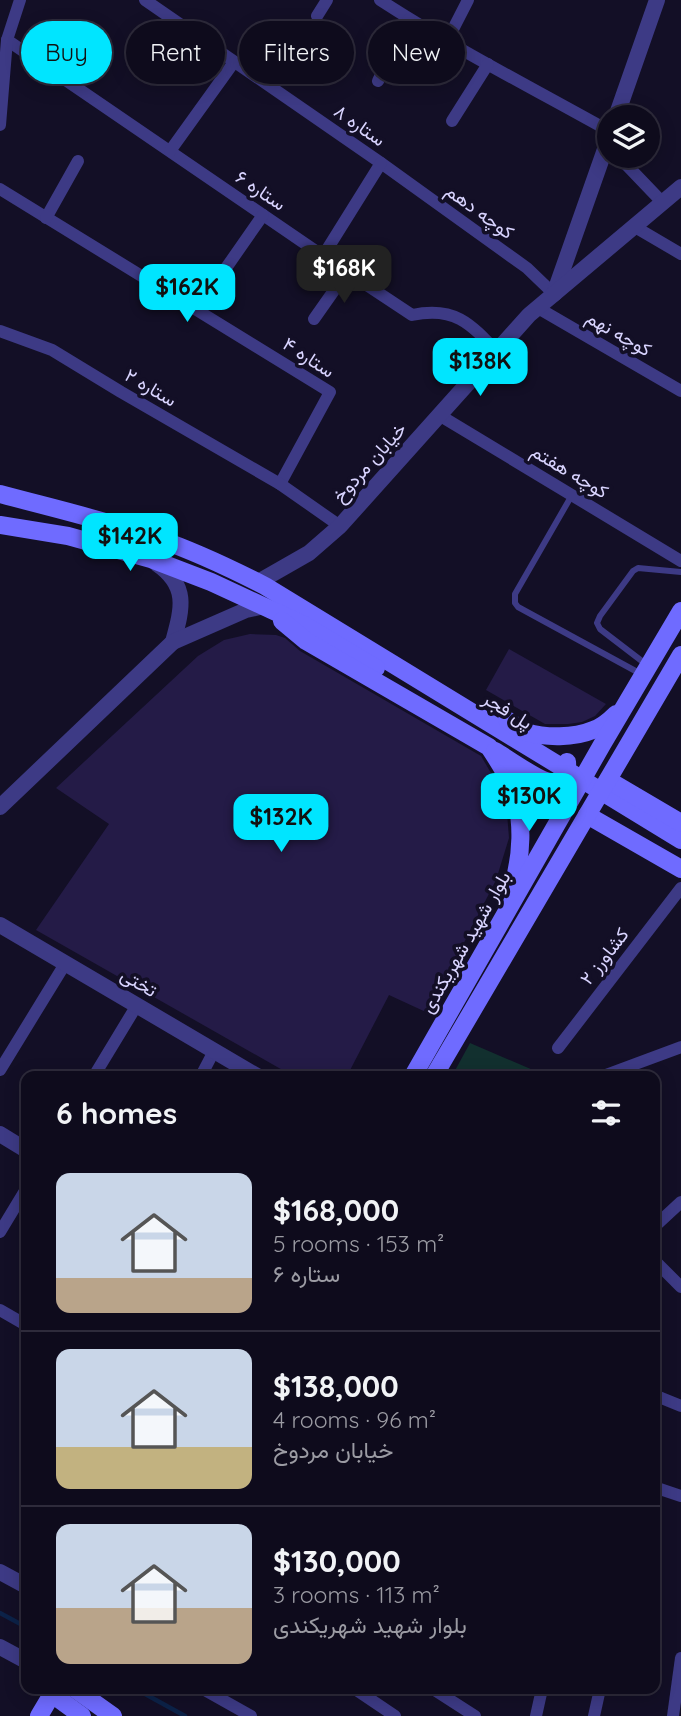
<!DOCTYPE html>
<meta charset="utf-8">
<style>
:root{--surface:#0e0b1c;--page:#171425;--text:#f1f3f6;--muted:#9b9ba3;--line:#2e2b3b;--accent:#00e5ff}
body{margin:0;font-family:Quicksand,Vazirmatn,sans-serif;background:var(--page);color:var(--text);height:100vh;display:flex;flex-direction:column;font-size:26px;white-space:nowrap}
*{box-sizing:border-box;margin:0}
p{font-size:23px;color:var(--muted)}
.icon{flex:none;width:38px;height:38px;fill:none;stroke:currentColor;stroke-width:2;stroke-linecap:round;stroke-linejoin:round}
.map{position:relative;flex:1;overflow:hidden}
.panel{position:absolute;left:21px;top:1071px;width:639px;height:623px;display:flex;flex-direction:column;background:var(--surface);border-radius:14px;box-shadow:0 4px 18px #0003,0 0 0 2px var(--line)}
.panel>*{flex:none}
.top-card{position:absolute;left:21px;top:21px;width:640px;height:63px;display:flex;gap:14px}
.buttons{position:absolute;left:597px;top:105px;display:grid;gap:14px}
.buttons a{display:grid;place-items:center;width:63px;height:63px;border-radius:50%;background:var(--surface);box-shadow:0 4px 18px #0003,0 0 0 2px var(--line);font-size:35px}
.price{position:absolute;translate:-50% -60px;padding:0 16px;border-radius:14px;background:var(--accent);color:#111;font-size:23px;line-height:46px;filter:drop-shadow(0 2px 4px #0008)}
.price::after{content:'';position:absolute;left:50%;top:42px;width:21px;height:16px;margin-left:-10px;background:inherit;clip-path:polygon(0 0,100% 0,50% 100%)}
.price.selected{background:#222;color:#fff}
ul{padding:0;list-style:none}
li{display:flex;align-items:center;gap:21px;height:175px;padding:0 35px}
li+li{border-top:2px solid var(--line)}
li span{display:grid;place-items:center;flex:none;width:196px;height:140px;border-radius:14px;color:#555}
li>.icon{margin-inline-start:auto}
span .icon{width:84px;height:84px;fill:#fffc;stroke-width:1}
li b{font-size:30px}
h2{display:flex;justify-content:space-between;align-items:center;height:84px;padding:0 35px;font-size:30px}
.pill{padding:0 24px;border-radius:32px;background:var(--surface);box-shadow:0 4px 18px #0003,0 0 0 2px var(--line);font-size:24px;line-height:63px}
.pill.selected{background:var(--accent);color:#111}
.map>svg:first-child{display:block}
.green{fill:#12302f}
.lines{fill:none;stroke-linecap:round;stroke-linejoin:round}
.stream{stroke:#0c2248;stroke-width:4.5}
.building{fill:#241b47}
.service{stroke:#3d3a85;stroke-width:6}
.minor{stroke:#3d3a85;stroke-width:12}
.tertiary{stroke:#3d3a85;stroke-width:16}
.secondary{stroke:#6f6bff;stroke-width:18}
.labels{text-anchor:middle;stroke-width:7;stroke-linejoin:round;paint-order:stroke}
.street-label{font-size:19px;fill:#d9d4ff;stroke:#130f26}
</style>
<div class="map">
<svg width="681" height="1716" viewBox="0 0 681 1716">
<rect width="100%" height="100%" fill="#130f26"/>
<path class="green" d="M470,1043L547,1076H452Z"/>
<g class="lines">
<g class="stream">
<path d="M0,1613L26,1627"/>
<path d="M136,1689L185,1716"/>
</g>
</g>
<g class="building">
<path d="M250,634L276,635L285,638L300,651L481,756L498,785L507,813L509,838L496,880L428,1013L389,995L347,1076H293L36,930L109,824L56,788L198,656L224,640Z"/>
<path d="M509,649L606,704L595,716L582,722L568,724H545L486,690Z"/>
</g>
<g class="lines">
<g class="service">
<path d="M572,495L515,594V603L518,607L641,674"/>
<path d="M647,665L600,629L597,623L600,616L633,571L638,568L681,572"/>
</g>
<g class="minor">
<path d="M145,0L381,163L527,268L554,294"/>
<path d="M380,0C454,48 532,88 609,131"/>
<path d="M317,16L327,0"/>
<path d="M7,40L323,256L412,315C454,306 470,323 497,352"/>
<path d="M447,41L468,0"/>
<path d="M378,81L409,19"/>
<path d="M452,121L488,64"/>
<path d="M0,125L7,40L20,0"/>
<path d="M170,151L234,62"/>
<path d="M618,156L663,203"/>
<path d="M0,189L330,392L280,484"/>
<path d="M46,218L78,161"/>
<path d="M635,227L681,254"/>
<path d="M323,256L381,163"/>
<path d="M226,268L263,215"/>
<path d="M538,308L681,391"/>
<path d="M314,319L347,272"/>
<path d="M0,331L52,350L121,392L280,484L340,526"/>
<path d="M439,415L681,561"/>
<path d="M558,1048L681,888"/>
<path d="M0,1070L65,964"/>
<path d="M94,1076L137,1005"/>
<path d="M201,1076L214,1051"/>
<path d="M603,1076L681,1047"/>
<path d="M654,1227L681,1202"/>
<path d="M0,1232L26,1189"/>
<path d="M654,1260L681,1287"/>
<path d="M0,1310L26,1325"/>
<path d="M654,1395L681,1406"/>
<path d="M654,1487L681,1496"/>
<path d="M203,1689L251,1716"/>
<path d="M355,1689L395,1716"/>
<path d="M433,1689L475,1716"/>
<path d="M536,1716L542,1689"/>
<path d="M594,1716L600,1689"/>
<path d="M673,1716L681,1658"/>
</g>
<g class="tertiary">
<path d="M616,117L657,0"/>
<path d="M554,294L609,138"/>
<path d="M157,564C189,586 182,609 173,642"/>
<path d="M260,581L309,553L340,526L529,315L681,187"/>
<path d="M0,807L173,642L246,610L264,606"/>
<path d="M0,925L257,1076"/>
<path d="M0,1134L26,1150"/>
<path d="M0,1572L26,1586"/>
<path d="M0,1647L26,1661"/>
</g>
<g class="secondary">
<path d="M0,494C52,508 105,520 156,538C194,551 230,568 265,586L681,840"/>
<path d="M0,525L68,536L151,559L211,582L306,626L376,668"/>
<path d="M282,621L306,641L489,747C497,759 505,771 511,785C525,818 522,859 511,892"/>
<path d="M507,720C513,724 519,729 526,732C546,738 574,738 593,730C602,727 610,720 616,714"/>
<path d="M495,751C507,758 540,782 551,782C563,783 568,772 567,762"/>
<path d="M608,780L681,823"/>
<path d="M587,815L681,869"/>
<path d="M413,1076L603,743L681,611"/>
<path d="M434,1076L681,655"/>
<path d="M75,1689L113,1716"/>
<path d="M52,1694L82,1716"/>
<path d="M39,1716L55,1689"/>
</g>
</g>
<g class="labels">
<g class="street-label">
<text transform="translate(360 125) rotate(35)" y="7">ستاره ۸</text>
<text transform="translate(261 190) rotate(34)" y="7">ستاره ۶</text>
<text transform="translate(480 211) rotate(36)" y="7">کوچه دهم</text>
<text transform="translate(619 333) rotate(30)" y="7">کوچه نهم</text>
<text transform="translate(309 357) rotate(33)" y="7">ستاره ۴</text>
<text transform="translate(151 387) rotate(30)" y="7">ستاره ۲</text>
<text transform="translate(369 462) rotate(-48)" y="7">خیابان مردوخ</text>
<text transform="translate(570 471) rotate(31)" y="7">کوچه هفتم</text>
<text transform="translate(508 710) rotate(32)" y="7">پل فجر</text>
<text transform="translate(465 942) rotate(-60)" y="7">بلوار شهید شهریکندی</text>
<text transform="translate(604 956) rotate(-52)" y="7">کشاورز ۲</text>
<text transform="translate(139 982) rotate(30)" y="7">تختی</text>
</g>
</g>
</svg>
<div class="buttons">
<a><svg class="icon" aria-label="layers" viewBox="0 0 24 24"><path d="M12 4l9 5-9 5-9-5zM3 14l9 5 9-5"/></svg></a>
</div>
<b class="price selected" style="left:344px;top:305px">$168K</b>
<b class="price" style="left:187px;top:324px">$162K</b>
<b class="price" style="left:480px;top:398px">$138K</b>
<b class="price" style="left:130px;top:573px">$142K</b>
<b class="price" style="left:529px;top:833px">$130K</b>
<b class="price" style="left:281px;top:854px">$132K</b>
<div class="top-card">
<a class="pill selected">Buy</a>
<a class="pill">Rent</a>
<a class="pill">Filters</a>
<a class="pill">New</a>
</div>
<section class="panel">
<h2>6 homes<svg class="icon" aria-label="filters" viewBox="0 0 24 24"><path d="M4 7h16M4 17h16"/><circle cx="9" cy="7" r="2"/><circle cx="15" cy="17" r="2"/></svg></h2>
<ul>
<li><span style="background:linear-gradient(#c9d6e8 75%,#b9a48a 0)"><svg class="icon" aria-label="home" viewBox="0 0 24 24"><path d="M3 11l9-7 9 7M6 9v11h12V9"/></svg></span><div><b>$168,000</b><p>5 rooms · 153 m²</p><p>ستاره ۶</p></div></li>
<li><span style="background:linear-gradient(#c9d6e8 70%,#c2b280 0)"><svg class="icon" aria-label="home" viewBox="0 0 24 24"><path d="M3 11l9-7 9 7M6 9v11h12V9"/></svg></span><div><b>$138,000</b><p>4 rooms · 96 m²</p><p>خیابان مردوخ</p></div></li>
<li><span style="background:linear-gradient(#c9d6e8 60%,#b9a48a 0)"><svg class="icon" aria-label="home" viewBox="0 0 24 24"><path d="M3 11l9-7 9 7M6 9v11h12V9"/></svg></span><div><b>$130,000</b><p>3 rooms · 113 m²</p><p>بلوار شهید شهریکندی</p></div></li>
</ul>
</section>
</div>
